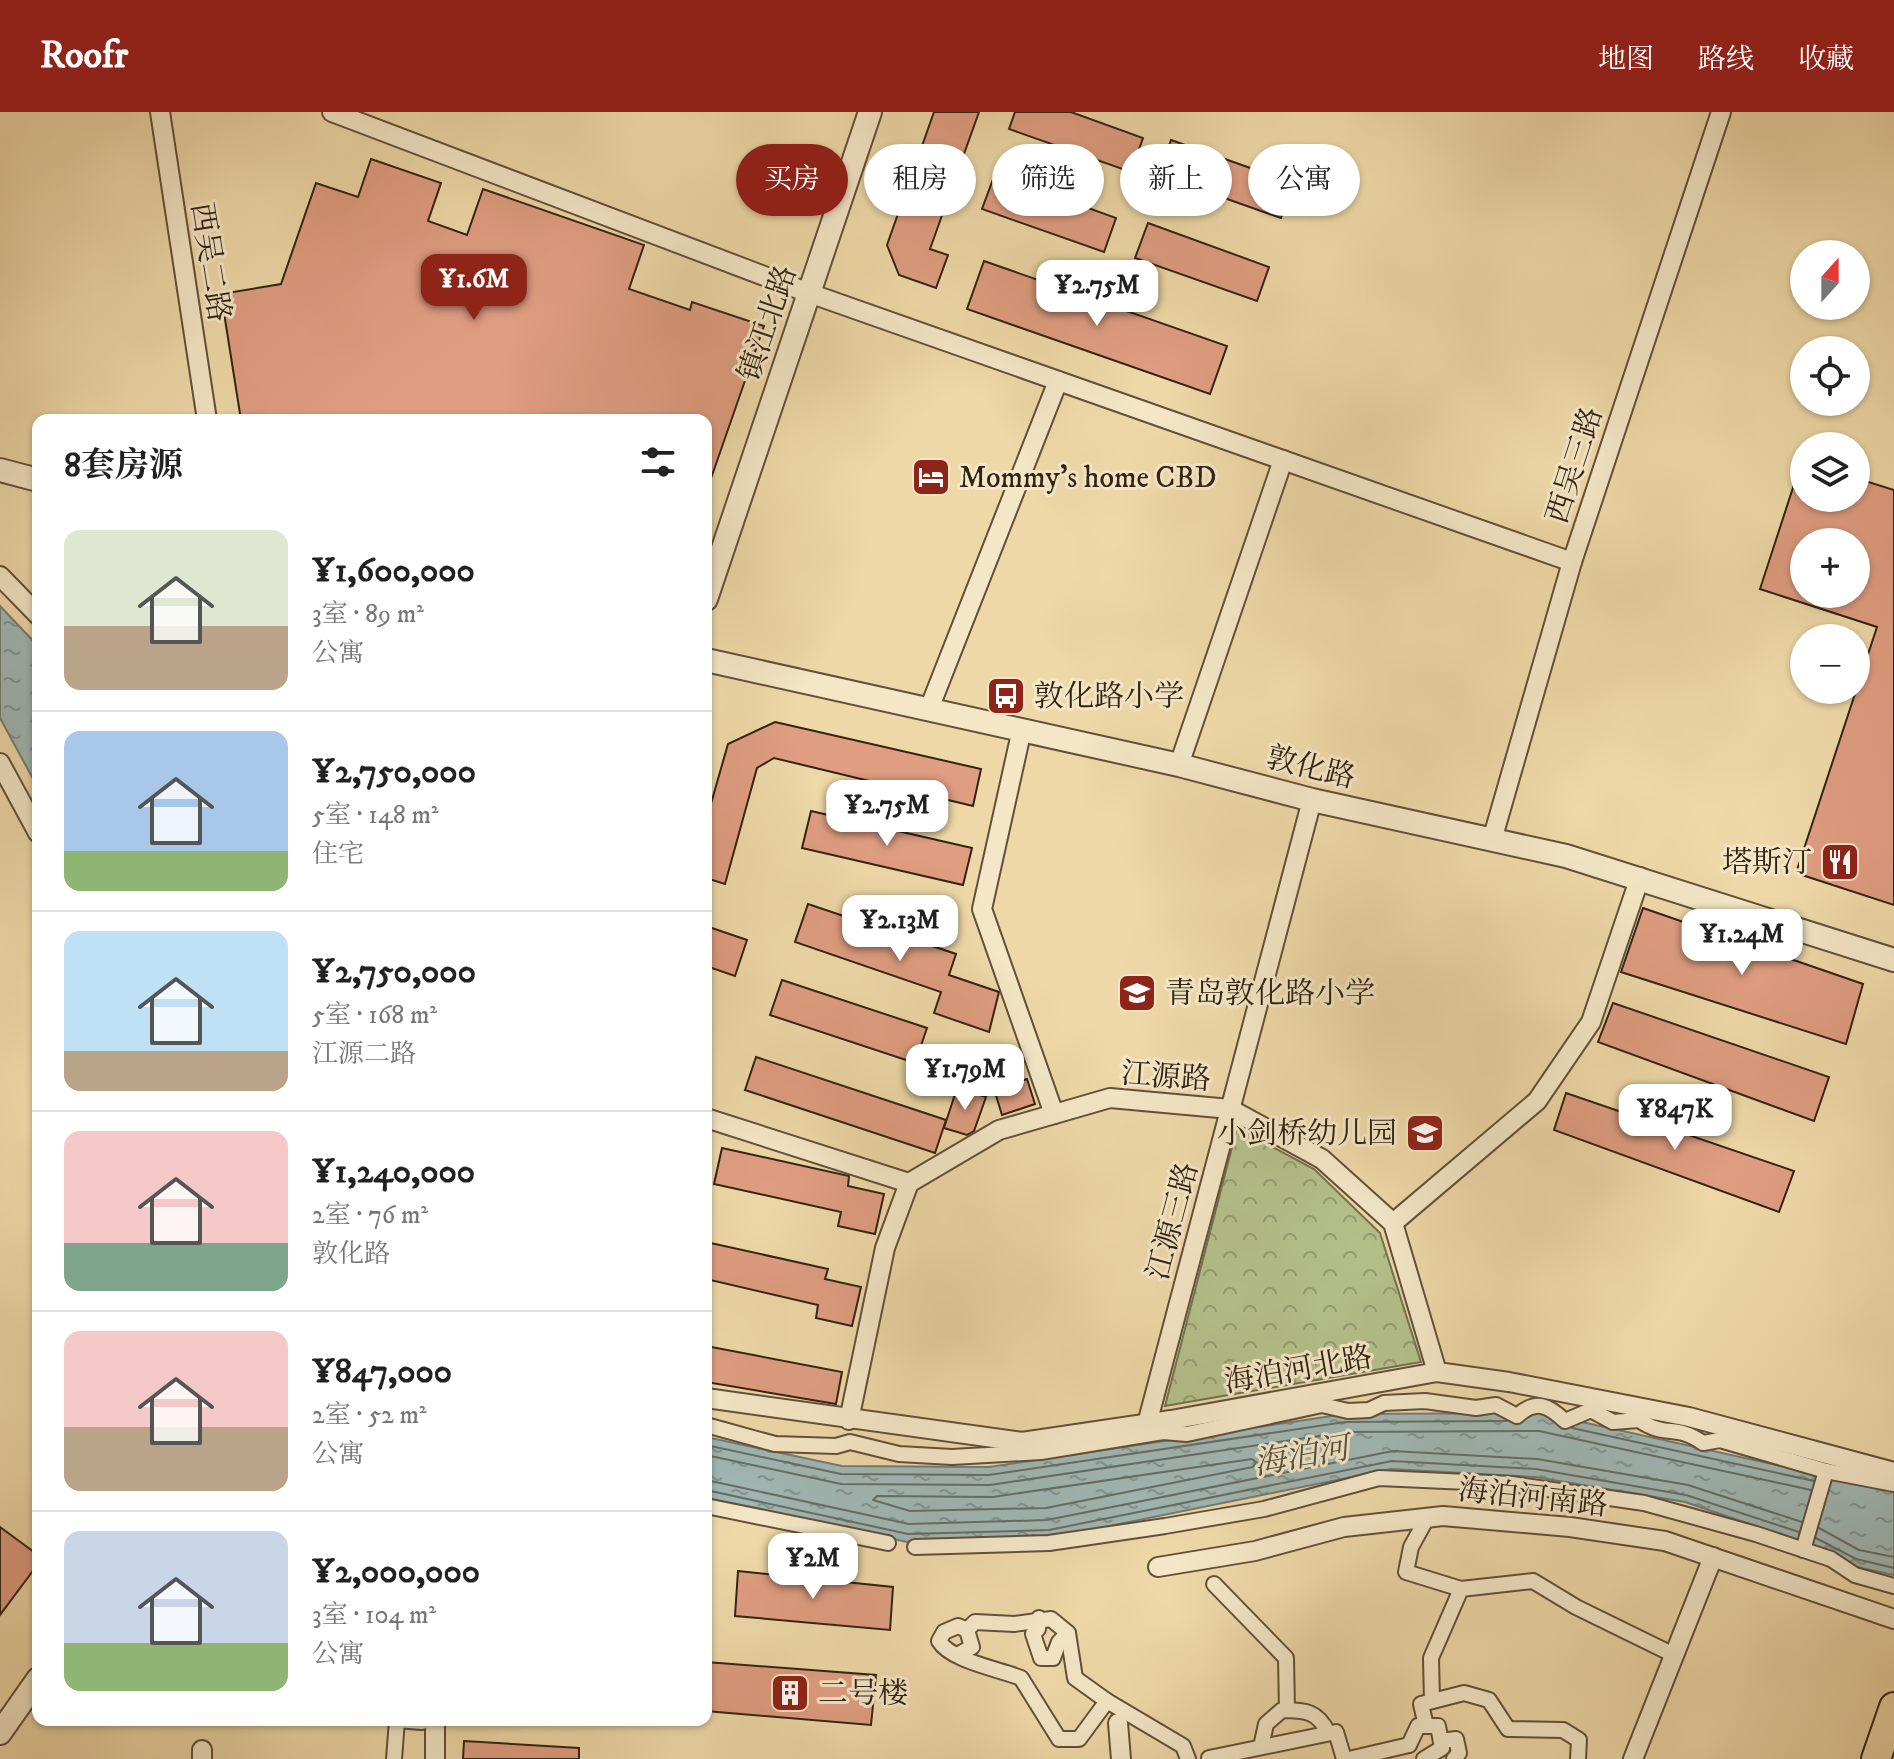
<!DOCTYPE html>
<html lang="zh">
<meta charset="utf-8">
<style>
:root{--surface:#fff;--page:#f2f2f2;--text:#222;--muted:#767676;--line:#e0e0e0;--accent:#8f2418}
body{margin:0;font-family:"IM FELL DW Pica","Noto Serif SC",serif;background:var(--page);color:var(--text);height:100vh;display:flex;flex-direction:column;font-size:30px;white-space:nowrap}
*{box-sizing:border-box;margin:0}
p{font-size:26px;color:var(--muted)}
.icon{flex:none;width:44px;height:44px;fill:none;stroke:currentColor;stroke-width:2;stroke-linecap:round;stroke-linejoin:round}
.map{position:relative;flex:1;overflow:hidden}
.side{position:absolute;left:32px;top:302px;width:680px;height:1312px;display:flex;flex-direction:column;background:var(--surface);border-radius:16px;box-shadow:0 2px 6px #0004}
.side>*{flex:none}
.top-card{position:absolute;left:736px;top:32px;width:760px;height:72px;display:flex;gap:16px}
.needle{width:52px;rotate:21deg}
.tools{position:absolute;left:1790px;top:128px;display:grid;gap:16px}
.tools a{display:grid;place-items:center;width:80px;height:80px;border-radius:50%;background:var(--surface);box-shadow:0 2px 6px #0004;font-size:40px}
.price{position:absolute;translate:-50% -68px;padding:0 18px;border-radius:16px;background:#fff;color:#222;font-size:26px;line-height:52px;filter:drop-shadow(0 2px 4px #0008)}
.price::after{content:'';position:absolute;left:50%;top:48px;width:24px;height:18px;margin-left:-12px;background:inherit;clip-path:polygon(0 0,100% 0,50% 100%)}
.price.selected{background:var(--accent);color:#fff}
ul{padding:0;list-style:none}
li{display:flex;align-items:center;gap:24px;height:200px;padding:0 32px}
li+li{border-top:2px solid var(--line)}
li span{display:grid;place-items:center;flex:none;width:224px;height:160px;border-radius:16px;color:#555}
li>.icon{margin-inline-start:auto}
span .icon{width:96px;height:96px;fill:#fffc;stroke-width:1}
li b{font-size:34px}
h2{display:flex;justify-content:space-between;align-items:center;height:96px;padding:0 32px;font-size:34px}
.tag{padding:0 28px;border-radius:36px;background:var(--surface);box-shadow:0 2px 6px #0004;font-size:28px;line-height:72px}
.tag.selected{background:var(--accent);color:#fff}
header{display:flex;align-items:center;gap:48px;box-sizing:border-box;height:112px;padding:0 40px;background:var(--accent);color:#fff}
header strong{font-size:38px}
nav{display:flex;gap:44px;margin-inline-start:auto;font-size:28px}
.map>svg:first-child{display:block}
.park{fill:url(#park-crowns);stroke:#737250;stroke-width:2}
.water{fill:url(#water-ripples);stroke:#737c74;stroke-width:2}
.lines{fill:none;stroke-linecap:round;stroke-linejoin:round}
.shore{stroke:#686d64;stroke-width:2}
.building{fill:#df9d81;stroke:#322315;stroke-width:2;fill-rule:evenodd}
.pedestrian-casing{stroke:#61503a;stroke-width:18}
.minor-casing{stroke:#61503a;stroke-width:22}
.tertiary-casing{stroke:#61503a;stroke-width:26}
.primary-casing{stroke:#322315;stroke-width:32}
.pedestrian{stroke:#f4e6c6;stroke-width:14}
.minor{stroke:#f4e6c6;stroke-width:18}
.tertiary{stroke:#f4e6c6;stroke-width:22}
.primary{stroke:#eed8a7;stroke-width:28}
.labels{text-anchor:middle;stroke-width:6;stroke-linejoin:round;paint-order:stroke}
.street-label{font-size:30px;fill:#322315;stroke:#f4e6c6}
.poi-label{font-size:30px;fill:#322315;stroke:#f4e6c6;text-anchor:start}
.water-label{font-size:32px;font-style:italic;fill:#534f45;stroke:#f4e6c6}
</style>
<header>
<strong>Roofr</strong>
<nav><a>地图</a><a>路线</a><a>收藏</a></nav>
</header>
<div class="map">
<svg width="1894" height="1647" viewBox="0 0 1894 1647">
<defs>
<pattern id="park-crowns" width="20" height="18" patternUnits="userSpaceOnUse" patternTransform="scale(2)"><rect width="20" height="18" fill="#b4c08a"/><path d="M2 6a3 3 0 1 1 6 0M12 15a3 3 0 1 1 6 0" fill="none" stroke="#939c70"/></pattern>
<pattern id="water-ripples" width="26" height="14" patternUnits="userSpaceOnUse" patternTransform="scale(2)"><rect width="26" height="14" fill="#9fb7b4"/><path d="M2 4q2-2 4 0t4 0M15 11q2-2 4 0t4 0" fill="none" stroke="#829491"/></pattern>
</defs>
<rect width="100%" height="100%" fill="#eed8a7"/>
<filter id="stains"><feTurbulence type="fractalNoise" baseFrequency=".0025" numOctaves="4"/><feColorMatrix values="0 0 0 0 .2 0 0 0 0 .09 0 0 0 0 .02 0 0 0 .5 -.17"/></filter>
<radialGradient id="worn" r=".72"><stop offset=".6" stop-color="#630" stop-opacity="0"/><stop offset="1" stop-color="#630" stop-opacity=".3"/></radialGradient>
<path class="park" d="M1237,1016L1314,1057L1380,1121L1421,1250L1165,1294Z"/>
<g class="water">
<path d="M0,494L38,534V676L0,606Z"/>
<path d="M1541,1301L1894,1379V1463L1852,1454L1817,1435L1685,1390L1535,1365L1391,1357L1050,1426L907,1430L706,1386V1325L842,1354L989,1355L1345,1302Z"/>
</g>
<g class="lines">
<g class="shore">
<path d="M1572,1316L1814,1369"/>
<path d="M706,1333L841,1362L989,1363L1345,1310L1507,1309"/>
<path d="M706,1343L841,1372L990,1373L1346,1320L1539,1319L1811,1378"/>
<path d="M1252,1347L1256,1350L1253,1355L1046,1396L910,1399L873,1388L877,1384L993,1385Z"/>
<path d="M706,1368L909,1412L1047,1408L1393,1339L1537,1347L1688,1373L1802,1410"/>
<path d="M706,1378L908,1422L1049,1418L1392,1349L1536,1357L1686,1383L1799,1420"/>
<path d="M1819,1416L1859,1438L1894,1445"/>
<path d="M1816,1426L1856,1447L1894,1456"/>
</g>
</g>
<g class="building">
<path d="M934,0H979L930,137L948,143L936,176L899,163L887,133Z"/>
<path d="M1015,0H1071L1143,26L1131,60L1009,17Z"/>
<path d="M1171,28L1293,71L1281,106L1159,63Z"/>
<path d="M371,47L441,71L428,109L467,123L483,77L644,133L629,177L690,198L692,190L764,214L708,375L706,308H241L221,182L281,172L316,71L358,85Z"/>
<path d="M995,62L1116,106L1104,140L982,97Z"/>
<path d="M1148,111L1269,155L1257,189L1135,146Z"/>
<path d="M984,149L1227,234L1210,282L967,197Z"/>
<path d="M1801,351L1804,386H1856V366L1894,378V793L1796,761L1877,515L1760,477ZM1804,430H1856V482H1804Z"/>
<path d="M775,610L981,657L973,694L774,646L757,656L725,772L706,766V709L728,632Z"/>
<path d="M811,699L972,736L963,773L802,736Z"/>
<path d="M808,792L956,842L949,863L999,880L989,920L934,901L941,880L795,830Z"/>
<path d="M1643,796L1863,872L1846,932L1621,860Z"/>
<path d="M706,814L747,828L735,864L706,854Z"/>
<path d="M782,868L927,916L915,951L770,903Z"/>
<path d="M1613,891L1829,965L1814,1009L1598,930Z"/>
<path d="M756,945L946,1008L935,1041L745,978Z"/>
<path d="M1027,967L1035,992L1002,1003L994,977Z"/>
<path d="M957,976L986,985L974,1019L967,1023L944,1016Z"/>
<path d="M1566,981L1794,1059L1779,1100L1554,1018Z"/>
<path d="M722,1036L849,1064L848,1074L884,1082L875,1122L838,1114L841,1100L714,1072Z"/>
<path d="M706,1130L828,1157L825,1167L861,1175L852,1214L816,1206L818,1193L706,1167Z"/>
<path d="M706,1234L842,1260L836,1292L706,1270Z"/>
<path d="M0,1415L38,1443V1452L0,1503Z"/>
<path d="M738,1459L893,1475L890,1518L735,1504Z"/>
<path d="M706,1550L876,1563L871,1613L706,1599Z"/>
<path d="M464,1629L579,1636V1647H463Z"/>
</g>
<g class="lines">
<defs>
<g id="pedestrian">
<path d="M706,1313L775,1332L836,1334L850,1330L899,1342L952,1345L1041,1340L1163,1320L1187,1322L1322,1293L1348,1299L1369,1298L1384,1291L1425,1289L1476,1296L1496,1293L1517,1304C1536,1287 1548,1293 1565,1309L1591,1298L1613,1310L1639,1308C1667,1327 1675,1311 1703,1331L1720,1328L1826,1359L1894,1372"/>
<path d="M706,1394L888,1431"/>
<path d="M1427,1406L1411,1435L1406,1460L1461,1477"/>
<path d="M915,1435L1049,1431L1165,1414L1264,1397L1379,1366L1512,1372L1644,1391L1756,1422L1831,1447L1855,1463L1894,1474"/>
<path d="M1803,1438L1826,1359"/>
<path d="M1214,1472L1286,1546L1287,1598"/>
<path d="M1039,1506L1038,1517L1033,1522L1041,1546H1053L1059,1530L1068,1521"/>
<path d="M967,1518L958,1514L944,1520L939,1529C951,1549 999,1557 1021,1566L1059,1627H1079L1107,1589L1183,1634L1188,1647"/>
<path d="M967,1518L975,1510L1014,1512L1051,1507L1068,1521L1075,1566L1107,1589"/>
<path d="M959,1542L972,1535L967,1518"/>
<path d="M1432,1589L1431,1546L1461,1477L1533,1469L1576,1495L1674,1543"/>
<path d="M396,1608L422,1610"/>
<path d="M1426,1614L1421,1592L1464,1581L1489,1588L1508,1617L1563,1618L1579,1628L1578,1647"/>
<path d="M1441,1629L1456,1627L1459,1641L1454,1647"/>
<path d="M1409,1633L1418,1614H1438L1442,1636L1424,1647"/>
<path d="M1261,1635L1266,1612L1282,1598C1305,1598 1318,1599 1328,1621"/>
<path d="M1209,1646L1336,1620L1344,1647"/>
<path d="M394,1647L397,1608"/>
<path d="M1349,1647L1409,1633"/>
</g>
<g id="minor">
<path d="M160,0L207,308"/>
<path d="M332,0L809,181L1572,450"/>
<path d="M0,464L38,503"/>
<path d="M929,597L1058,269"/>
<path d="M1022,617L982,797L1054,1002"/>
<path d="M0,651L38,721"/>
<path d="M1179,653L1283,348"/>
<path d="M1492,728L1572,450L1721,0"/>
<path d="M706,1006L909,1071"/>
<path d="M1393,1111L1537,989L1591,910L1640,765"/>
<path d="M706,1286L1022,1330L1171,1308L1437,1260L1509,1270L1689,1305L1894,1360"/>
<path d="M849,1308L885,1136L909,1071L999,1018L1110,986L1230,997L1322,1047L1393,1111L1437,1260"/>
<path d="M1147,1312L1312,688"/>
<path d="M1158,1455L1255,1439L1344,1415L1443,1404L1570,1415L1665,1429L1894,1507"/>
<path d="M1118,1611L1121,1647"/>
<path d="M202,1647V1638"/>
<path d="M435,1647V1608"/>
<path d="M1633,1647L1713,1445"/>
</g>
<g id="tertiary">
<path d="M0,358L38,368"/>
<path d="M706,487L870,0"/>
<path d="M706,548L1179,653L1312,688L1566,744L1894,848"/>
<path d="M0,1621L38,1567"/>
</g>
<path id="primary" d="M1876,1647L1894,1595"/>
</defs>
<use href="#pedestrian" class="pedestrian-casing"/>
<use href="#minor" class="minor-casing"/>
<use href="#tertiary" class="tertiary-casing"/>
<use href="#primary" class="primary-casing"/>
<use href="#pedestrian" class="pedestrian"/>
<use href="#minor" class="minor"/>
<use href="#tertiary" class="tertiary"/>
<use href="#primary" class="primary"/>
</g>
<defs>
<symbol id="hotel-square" viewBox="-11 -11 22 22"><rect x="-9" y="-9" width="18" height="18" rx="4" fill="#8f2418" stroke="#f4e6c6"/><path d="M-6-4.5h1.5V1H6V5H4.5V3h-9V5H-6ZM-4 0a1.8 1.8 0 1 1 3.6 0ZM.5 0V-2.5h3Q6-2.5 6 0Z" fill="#fff"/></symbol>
<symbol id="bus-square" viewBox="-11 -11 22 22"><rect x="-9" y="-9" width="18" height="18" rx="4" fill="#8f2418" stroke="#f4e6c6"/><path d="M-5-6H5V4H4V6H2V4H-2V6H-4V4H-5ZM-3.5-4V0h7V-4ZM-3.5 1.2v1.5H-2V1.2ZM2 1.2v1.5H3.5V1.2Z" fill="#fff"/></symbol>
<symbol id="restaurant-square" viewBox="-11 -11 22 22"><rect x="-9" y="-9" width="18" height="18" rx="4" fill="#8f2418" stroke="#f4e6c6"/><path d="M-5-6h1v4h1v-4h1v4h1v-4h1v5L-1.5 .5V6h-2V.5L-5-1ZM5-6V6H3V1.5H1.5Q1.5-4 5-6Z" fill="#fff"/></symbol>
<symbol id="school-square" viewBox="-11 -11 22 22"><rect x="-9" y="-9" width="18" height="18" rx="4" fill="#8f2418" stroke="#f4e6c6"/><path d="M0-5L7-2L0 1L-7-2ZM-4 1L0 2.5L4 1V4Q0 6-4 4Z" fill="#fff"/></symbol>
<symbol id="building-square" viewBox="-11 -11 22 22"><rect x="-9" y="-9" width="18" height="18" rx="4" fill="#8f2418" stroke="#f4e6c6"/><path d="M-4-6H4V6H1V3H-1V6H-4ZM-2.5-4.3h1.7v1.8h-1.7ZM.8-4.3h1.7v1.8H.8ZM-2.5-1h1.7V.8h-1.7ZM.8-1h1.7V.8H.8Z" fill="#fff"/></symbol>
</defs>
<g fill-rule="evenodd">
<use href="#hotel-square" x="909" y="343" width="44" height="44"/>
<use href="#bus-square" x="984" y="562" width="44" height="44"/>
<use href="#restaurant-square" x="1818" y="728" width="44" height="44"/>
<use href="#school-square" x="1115" y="859" width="44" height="44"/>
<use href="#school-square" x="1403" y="999" width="44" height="44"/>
<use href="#building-square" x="768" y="1559" width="44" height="44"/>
</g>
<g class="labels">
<g class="street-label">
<text transform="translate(211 150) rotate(81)" y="10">西吴二路</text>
<text transform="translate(767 211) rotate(-71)" y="10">镇江北路</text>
<text transform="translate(1574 353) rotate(-72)" y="10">西吴三路</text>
<text transform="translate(1311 655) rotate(14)" y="10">敦化路</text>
<text transform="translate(1166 964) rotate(4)" y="10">江源路</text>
<text transform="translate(1172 1109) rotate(-75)" y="10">江源三路</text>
<text transform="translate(1298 1257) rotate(-10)" y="10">海泊河北路</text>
<text transform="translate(1533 1385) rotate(6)" y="10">海泊河南路</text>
</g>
<g class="poi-label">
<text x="959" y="375">Mommy's home CBD</text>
<text x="1034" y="594">敦化路小学</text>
<text x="1812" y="760" text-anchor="end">塔斯汀</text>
<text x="1165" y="891">青岛敦化路小学</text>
<text x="1397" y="1031" text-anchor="end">小剑桥幼儿园</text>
<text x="818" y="1591">二号楼</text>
</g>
<g class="water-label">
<text transform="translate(1301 1343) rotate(-10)" y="11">海泊河</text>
</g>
</g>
<rect width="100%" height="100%" filter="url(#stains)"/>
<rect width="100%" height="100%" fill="url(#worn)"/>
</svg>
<div class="tools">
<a><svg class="needle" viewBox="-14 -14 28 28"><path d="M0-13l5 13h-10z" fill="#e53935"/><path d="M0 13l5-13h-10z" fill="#767676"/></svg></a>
<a><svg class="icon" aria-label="locate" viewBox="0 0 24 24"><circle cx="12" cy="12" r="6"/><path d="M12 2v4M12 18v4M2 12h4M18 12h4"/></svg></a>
<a><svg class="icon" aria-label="layers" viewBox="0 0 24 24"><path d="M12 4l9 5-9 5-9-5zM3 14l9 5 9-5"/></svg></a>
<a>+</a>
<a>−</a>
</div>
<b class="price selected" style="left:474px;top:210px">¥1.6M</b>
<b class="price" style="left:1097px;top:216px">¥2.75M</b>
<b class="price" style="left:887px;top:736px">¥2.75M</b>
<b class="price" style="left:900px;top:851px">¥2.13M</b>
<b class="price" style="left:1742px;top:865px">¥1.24M</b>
<b class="price" style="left:965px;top:1000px">¥1.79M</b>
<b class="price" style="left:1675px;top:1040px">¥847K</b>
<b class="price" style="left:813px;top:1489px">¥2M</b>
<div class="top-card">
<a class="tag selected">买房</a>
<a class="tag">租房</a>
<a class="tag">筛选</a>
<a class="tag">新上</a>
<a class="tag">公寓</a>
</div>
<section class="side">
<h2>8套房源<svg class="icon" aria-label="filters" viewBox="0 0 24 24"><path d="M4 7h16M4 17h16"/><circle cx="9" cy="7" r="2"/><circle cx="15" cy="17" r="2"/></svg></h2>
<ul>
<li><span style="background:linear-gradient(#dfe7d0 60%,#b9a48a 0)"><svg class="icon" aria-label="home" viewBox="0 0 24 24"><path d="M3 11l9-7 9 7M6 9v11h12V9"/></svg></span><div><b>¥1,600,000</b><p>3室 · 89 m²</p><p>公寓</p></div></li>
<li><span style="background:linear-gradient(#a9c7e8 75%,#8fb573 0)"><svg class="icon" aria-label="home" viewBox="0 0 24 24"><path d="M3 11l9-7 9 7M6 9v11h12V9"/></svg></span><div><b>¥2,750,000</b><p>5室 · 148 m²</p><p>住宅</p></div></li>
<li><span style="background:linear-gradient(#bfe0f5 75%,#b9a48a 0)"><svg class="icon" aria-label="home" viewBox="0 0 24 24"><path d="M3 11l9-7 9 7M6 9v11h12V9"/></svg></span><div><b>¥2,750,000</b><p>5室 · 168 m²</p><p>江源二路</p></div></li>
<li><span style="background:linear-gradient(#f6c9c9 70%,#7fa58c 0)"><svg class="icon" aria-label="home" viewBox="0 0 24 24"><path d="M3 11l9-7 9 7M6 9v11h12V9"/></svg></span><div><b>¥1,240,000</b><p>2室 · 76 m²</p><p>敦化路</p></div></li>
<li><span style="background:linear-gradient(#f6c9c9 60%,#b9a48a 0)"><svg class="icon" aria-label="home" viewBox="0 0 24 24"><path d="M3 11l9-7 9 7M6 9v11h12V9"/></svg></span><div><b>¥847,000</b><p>2室 · 52 m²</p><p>公寓</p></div></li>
<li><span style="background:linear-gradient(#c9d6e8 70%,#8fb573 0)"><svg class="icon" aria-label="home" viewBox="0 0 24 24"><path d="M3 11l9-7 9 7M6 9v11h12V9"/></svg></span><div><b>¥2,000,000</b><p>3室 · 104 m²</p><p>公寓</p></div></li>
</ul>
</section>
</div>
